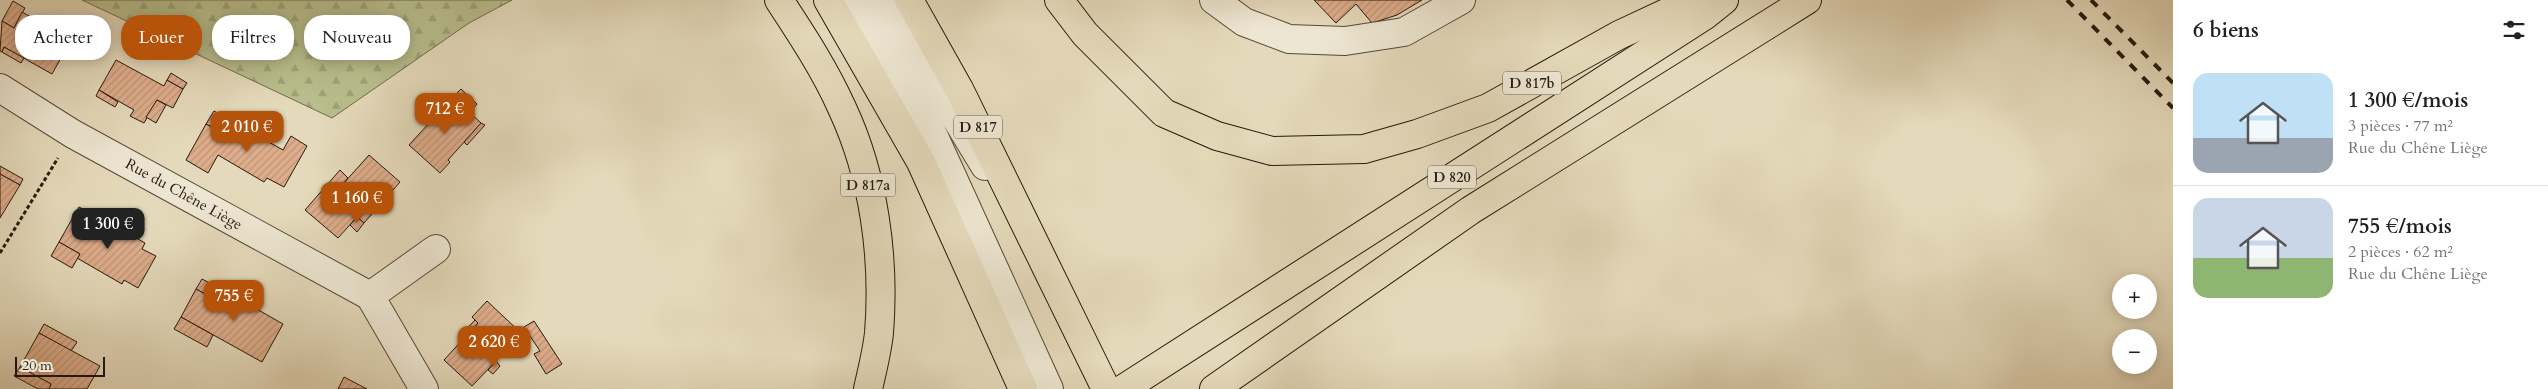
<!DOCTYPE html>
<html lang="fr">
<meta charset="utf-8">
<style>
:root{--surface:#fff;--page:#f2f2f2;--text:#202124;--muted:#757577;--line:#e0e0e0;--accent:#b45309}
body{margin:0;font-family:Cardo,serif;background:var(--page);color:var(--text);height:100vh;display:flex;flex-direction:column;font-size:19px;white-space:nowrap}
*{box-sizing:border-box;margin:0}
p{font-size:16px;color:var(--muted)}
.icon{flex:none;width:28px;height:28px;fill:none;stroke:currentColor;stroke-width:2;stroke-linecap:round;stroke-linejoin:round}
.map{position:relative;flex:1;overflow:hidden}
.details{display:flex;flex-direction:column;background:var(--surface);width:375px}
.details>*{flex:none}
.banner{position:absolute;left:15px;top:15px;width:475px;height:45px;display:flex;gap:10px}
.buttons{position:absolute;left:2112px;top:274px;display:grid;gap:10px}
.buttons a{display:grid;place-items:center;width:45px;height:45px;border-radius:50%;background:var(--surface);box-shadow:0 2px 12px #0003;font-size:25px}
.scale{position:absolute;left:15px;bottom:12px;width:90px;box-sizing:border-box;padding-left:5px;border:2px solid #26190f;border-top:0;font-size:14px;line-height:18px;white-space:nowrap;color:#26190f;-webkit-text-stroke:4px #ede6d2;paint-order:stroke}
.price{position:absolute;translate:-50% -42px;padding:0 11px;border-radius:10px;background:var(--accent);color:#fff;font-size:16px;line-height:32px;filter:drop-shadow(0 1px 2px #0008)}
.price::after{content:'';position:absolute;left:50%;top:30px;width:15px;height:11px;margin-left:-8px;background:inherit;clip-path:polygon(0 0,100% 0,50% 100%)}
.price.on{background:#222;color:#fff}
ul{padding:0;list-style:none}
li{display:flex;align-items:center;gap:15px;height:125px;padding:0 20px}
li+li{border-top:1px solid var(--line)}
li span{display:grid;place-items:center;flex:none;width:140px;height:100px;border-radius:15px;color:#555}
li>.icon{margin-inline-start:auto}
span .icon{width:60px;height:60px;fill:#fffc;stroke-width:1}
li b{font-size:21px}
h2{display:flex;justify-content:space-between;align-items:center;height:60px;padding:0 20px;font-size:21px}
.tag{padding:0 18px;border-radius:20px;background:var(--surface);box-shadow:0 2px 12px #0003;font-size:18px;line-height:45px}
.tag.on{background:var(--accent);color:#fff}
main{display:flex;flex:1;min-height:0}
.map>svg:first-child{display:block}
.forest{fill:url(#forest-firs);stroke:#6f6c4e}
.building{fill:url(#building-hatch);stroke:#26190f}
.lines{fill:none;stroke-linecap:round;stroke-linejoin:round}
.minor-casing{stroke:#56493a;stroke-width:30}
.major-casing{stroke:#26190f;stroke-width:30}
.highway-casing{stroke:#26190f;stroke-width:30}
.path{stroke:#26190f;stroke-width:3;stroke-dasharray:4 2.5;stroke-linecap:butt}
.minor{stroke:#ede6d2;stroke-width:28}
.major{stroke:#e4d9ba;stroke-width:28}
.highway{stroke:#e4d9ba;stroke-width:28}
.rail{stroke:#26190f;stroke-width:4;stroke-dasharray:9 9;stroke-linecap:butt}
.labels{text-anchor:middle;stroke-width:4;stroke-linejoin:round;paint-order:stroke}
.shield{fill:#ede6d2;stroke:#62564a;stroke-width:1}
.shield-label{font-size:14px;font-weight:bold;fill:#26190f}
.street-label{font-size:15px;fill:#26190f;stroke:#ede6d2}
</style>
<main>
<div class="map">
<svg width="2173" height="389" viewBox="0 0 2173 389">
<defs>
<pattern id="forest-firs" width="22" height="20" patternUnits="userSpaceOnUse" patternTransform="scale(1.25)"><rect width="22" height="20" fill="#b8be8d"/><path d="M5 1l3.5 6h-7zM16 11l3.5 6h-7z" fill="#9ea378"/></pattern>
<pattern id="building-hatch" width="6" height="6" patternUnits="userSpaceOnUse" patternTransform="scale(1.25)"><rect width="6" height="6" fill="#dead8b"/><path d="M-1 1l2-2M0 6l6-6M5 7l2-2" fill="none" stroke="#be9477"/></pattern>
</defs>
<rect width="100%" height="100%" fill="#e4d9ba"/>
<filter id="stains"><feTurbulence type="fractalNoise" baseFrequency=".004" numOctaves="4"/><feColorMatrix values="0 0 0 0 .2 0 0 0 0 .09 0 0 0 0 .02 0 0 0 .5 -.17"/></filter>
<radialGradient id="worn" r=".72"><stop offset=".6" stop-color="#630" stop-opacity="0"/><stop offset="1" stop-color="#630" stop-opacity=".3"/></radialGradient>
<path class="forest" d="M82,0H512L469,23L332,118Z"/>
<g class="building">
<path d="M1314,0H1422L1397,15L1372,23L1356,4L1336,23Z"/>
<path d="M13,1L25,8L14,28L2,21Z"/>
<path d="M22,12L71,40L52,74L4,47L2,52L0,51L2,21L14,28Z"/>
<path d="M4,47L24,58L21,63L2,52Z"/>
<path d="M116,60L164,86L167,80L183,89L173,108L157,100L144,123L130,116L134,110L99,90Z"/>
<path d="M171,73L187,83L183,89L167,80Z"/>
<path d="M461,89L477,104L470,112L453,97Z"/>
<path d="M99,90L118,102L115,107L96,96Z"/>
<path d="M453,97L481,123L448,160L450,162L440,173L409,145Z"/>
<path d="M157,100L166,105L156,123L146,117Z"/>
<path d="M214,111L228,119L221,132L206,124Z"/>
<path d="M228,119L283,150L291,136L307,146L284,187L267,178L264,182L218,155L208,173L186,160L206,124L221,132Z"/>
<path d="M481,123L485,125L467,145L464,142Z"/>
<path d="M369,155L400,182L364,223L357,217L338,238L305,210L326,186L335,193Z"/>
<path d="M0,166L23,179L20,185L0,174Z"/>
<path d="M340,170L348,178L335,193L326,186Z"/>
<path d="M0,174L20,185L0,218Z"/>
<path d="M79,207L105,220L102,225L76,212Z"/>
<path d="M76,212L102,225L105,220L145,243L142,249L156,256L138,288L124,280L122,284L77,258L80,254L59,242Z"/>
<path d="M357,217L364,223L357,232L350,225Z"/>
<path d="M59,242L80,254L72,268L51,256Z"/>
<path d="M202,279L225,291L220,292L216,300L196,289Z"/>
<path d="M196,289L216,300L220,292L225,291L283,324L262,362L181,317Z"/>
<path d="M487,301L522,334L472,386L444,360L478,323L472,317Z"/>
<path d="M181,317L213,335L207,347L174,329Z"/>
<path d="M475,320L478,323L463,339L460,336Z"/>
<path d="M534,321L562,364L546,374L534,354L540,351L524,327Z"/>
<path d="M44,324L77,342L71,351L39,333Z"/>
<path d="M39,333L100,366L87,389H49L51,384L20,367Z"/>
<path d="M496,361L500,366L493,374L488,370Z"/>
<path d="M20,367L51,384L49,389H38L14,376Z"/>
<path d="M344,377L367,389H338Z"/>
</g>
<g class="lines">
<defs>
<g id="minor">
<path d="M857,0L925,117L1049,389"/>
<path d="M884,0L985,166"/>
<path d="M1214,0L1244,22L1289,39L1345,41L1404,32L1461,0"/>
<path d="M0,88L73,134L370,296"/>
<path d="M424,389L370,296L436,249"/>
</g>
<g id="major">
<path d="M828,0L921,162L1023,389"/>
<path d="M909,0L959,89L1106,389"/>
</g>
<g id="highway">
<path d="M779,0C802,35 825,70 842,108C874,176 885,258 879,333C877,352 872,371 868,389"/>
<path d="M1059,0L1085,34L1164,113L1217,136L1272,151L1364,149L1417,134L1488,108L1619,35L1694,0"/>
<path d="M1123,389L1704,16L1724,0"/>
<path d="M1214,389L1471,210L1807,0"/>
</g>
</defs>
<use href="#minor" class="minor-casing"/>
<use href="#major" class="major-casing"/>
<use href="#highway" class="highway-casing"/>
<path class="path" d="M0,253L58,158"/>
<use href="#minor" class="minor"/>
<use href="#major" class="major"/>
<use href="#highway" class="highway"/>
<g class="rail">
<path d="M2067,0L2173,108"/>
<path d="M2091,0L2173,83"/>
</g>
</g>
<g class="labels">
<g class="shield">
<rect x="1503" y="71.5" width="58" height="23" rx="4"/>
<rect x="954" y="115.5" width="48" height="23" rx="4"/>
<rect x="1428" y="165.5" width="48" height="23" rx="4"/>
<rect x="840.5" y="173.5" width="55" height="23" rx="4"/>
</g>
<g class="shield-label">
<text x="1532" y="88">D 817b</text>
<text x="978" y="132">D 817</text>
<text x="1452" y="182">D 820</text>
<text x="868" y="190">D 817a</text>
</g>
<g class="street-label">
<text transform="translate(184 194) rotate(29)" y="5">Rue du Chêne Liège</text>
</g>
</g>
<rect width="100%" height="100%" filter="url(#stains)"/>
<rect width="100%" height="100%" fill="url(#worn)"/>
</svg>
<div class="buttons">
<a>+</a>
<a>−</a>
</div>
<div class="scale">20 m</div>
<b class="price" style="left:445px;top:135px">712 €</b>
<b class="price" style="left:247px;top:153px">2 010 €</b>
<b class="price" style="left:357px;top:224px">1 160 €</b>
<b class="price on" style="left:108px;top:250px">1 300 €</b>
<b class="price" style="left:234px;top:322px">755 €</b>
<b class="price" style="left:494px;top:368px">2 620 €</b>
<div class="banner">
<a class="tag">Acheter</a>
<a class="tag on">Louer</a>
<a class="tag">Filtres</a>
<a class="tag">Nouveau</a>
</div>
</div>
<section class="details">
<h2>6 biens<svg class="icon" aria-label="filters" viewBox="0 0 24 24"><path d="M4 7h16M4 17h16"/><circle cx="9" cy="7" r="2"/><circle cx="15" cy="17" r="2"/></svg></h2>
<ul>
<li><span style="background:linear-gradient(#bfe0f5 65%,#9aa5b1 0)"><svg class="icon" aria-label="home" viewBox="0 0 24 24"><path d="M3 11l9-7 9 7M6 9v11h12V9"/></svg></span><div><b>1 300 €/mois</b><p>3 pièces · 77 m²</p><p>Rue du Chêne Liège</p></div></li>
<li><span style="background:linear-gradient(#c9d6e8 60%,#8fb573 0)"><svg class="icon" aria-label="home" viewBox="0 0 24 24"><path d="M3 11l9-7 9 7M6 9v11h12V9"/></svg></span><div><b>755 €/mois</b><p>2 pièces · 62 m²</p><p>Rue du Chêne Liège</p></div></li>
</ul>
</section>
</main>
